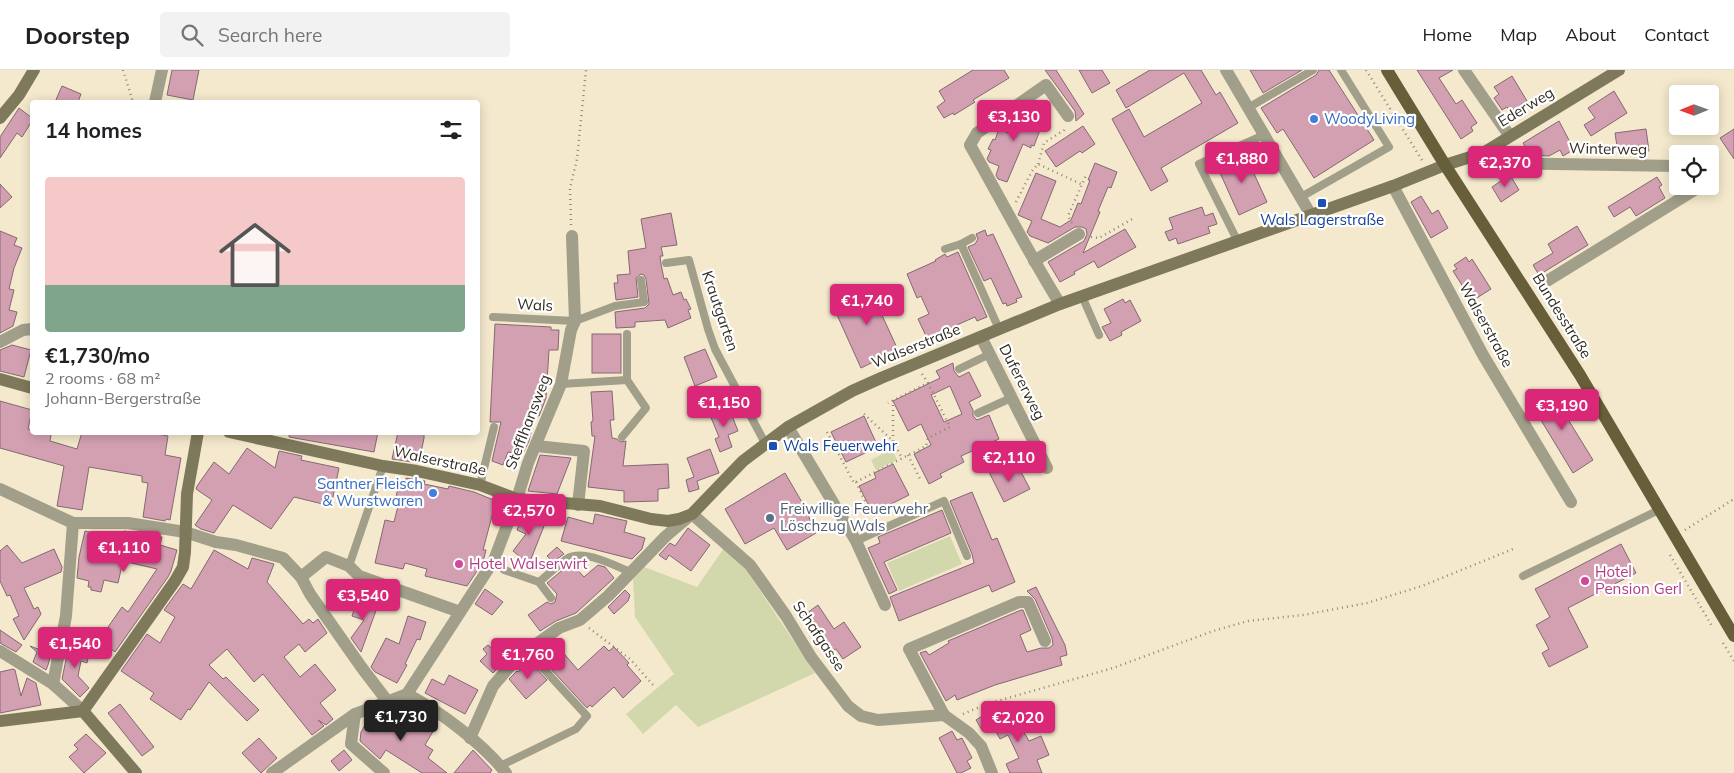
<!DOCTYPE html>
<meta charset="utf-8">
<style>
:root{--surface:#fff;--page:#f2f2f2;--text:#202124;--muted:#757577;--line:#e0e0e0;--accent:#db2777}
body{margin:0;font-family:Mulish,sans-serif;background:var(--page);color:var(--text);height:100vh;display:flex;flex-direction:column;font-size:19px;white-space:nowrap}
*{box-sizing:border-box;margin:0}
p{font-size:16px;color:var(--muted)}
.icon{flex:none;width:28px;height:28px;fill:none;stroke:currentColor;stroke-width:2;stroke-linecap:round;stroke-linejoin:round}
.map{position:relative;flex:1;overflow:hidden}
.details{position:absolute;left:30px;top:30px;width:450px;height:335px;display:flex;flex-direction:column;background:var(--surface);border-radius:5px;box-shadow:0 2px 12px #0003}
.details>*{flex:none}
.needle{width:32px;rotate:269deg}
.buttons{position:absolute;left:1669px;top:15px;display:grid;gap:10px}
.buttons a{display:grid;place-items:center;width:50px;height:50px;border-radius:5px;background:var(--surface);box-shadow:0 2px 12px #0003;font-size:25px}
.price{position:absolute;translate:-50% -42px;padding:0 11px;border-radius:5px;background:var(--accent);color:#fff;font-size:16px;line-height:32px;filter:drop-shadow(0 1px 2px #0008)}
.price::after{content:'';position:absolute;left:50%;top:30px;width:15px;height:11px;margin-left:-8px;background:inherit;clip-path:polygon(0 0,100% 0,50% 100%)}
.price.on{background:#222;color:#fff}
ul{padding:0;list-style:none}
li{display:grid;align-content:center;gap:10px;height:265px;padding:0 15px}
li+li{border-top:1px solid var(--line)}
li span{display:grid;place-items:center;height:155px;border-radius:5px;color:#555}
li>.icon{margin-inline-start:auto}
span .icon{width:90px;height:90px;fill:#fffc;stroke-width:1}
li b{font-size:21px}
h2{display:flex;justify-content:space-between;align-items:center;height:60px;padding:0 15px;font-size:21px}
header{display:flex;align-items:center;gap:30px;box-sizing:border-box;height:70px;padding:0 25px;background:var(--surface);border-bottom:1px solid var(--line)}
header strong{font-size:24px}
nav{display:flex;gap:28px;margin-inline-start:auto;font-size:18px}
.search{width:350px;height:45px;background:var(--page);display:flex;align-items:center;gap:12px;box-sizing:border-box;padding:0 18px;border-radius:5px;color:var(--muted);font-size:19px}
.map>svg:first-child{display:block}
.green{fill:#d3d7ac}
.building{fill:#d3a0b2;stroke:#846872;fill-rule:evenodd}
.lines{fill:none;stroke-linecap:round;stroke-linejoin:round}
.path{stroke:#8f8875;stroke-width:2.5;stroke-dasharray:1 4;stroke-linecap:butt}
.lane{stroke:#a19e89;stroke-width:8}
.street{stroke:#a19e89;stroke-width:12}
.secondary{stroke:#7f795b;stroke-width:12}
.primary{stroke:#665f3a;stroke-width:12}
.shop-dot{fill:#3f7fe0;stroke:#fff;stroke-width:2}
.transit-dot{fill:#1a4fb4;stroke:#fff;stroke-width:2}
.service-dot{fill:#5c6f8a;stroke:#fff;stroke-width:2}
.hotel-dot{fill:#d1479c;stroke:#fff;stroke-width:2}
.labels{text-anchor:middle;stroke-width:4.5;stroke-linejoin:round;paint-order:stroke}
.street-label{font-size:15px;fill:#302c21;stroke:#fff}
.shop-label{font-size:15px;fill:#366cbe;stroke:#fff;text-anchor:start}
.transit-label{font-size:15px;fill:#164399;stroke:#fff}
.service-label{font-size:15px;fill:#4e5e75;stroke:#fff;text-anchor:start}
.hotel-label{font-size:15px;fill:#b23c85;stroke:#fff;text-anchor:start}
</style>
<header>
<strong>Doorstep</strong>
<div class="search"><svg class="icon" aria-label="search" viewBox="0 0 24 24"><circle cx="10" cy="10" r="6"/><path d="M15 15l6 6"/></svg>Search here</div>
<nav><a>Home</a><a>Map</a><a>About</a><a>Contact</a></nav>
</header>
<div class="map">
<svg width="1734" height="703" viewBox="0 0 1734 703">
<rect width="100%" height="100%" fill="#f4e9cd"/>
<g class="green">
<path d="M892,379L897,390L876,400L871,390Z"/>
<path d="M950,466L962,494L899,521L887,493Z"/>
<path d="M724,478L742,494L815,603L698,657L676,635L643,664L626,644L674,604L635,547L633,509L644,497L697,517Z"/>
</g>
<g class="building">
<path d="M172,0H199L193,30L167,25Z"/>
<path d="M973,0H1004L1009,8L973,30L975,32L954,45L953,43L944,48L937,37L945,31L939,21Z"/>
<path d="M1045,0H1056L1084,44L1076,51L1075,41Z"/>
<path d="M1079,0H1102L1110,13L1092,23Z"/>
<path d="M1150,0H1201L1216,25L1220,22L1238,53L1161,98L1168,111L1151,121L1112,49L1129,39L1144,67L1202,33L1184,3L1126,38L1116,20Z"/>
<path d="M1250,0H1302L1263,23Z"/>
<path d="M1319,0H1329L1374,70L1314,108L1283,59L1277,63L1261,38L1316,5Z"/>
<path d="M1417,0H1453L1439,8L1456,34L1462,30L1477,53L1471,57L1473,61L1461,69Z"/>
<path d="M1512,6L1527,31L1520,35L1523,40L1513,46L1507,37L1502,40L1494,28L1499,24L1494,17Z"/>
<path d="M62,16L81,24L78,32H55Z"/>
<path d="M1614,21L1627,43L1591,66L1584,55L1595,48L1588,38Z"/>
<path d="M19,38L32,48V51L22,67L17,63L0,88V67Z"/>
<path d="M1027,38L1043,45L1042,48L1044,49L1034,76L1031,75V78L1023,74L1007,112L998,109L996,105L999,96L989,92L987,89L991,80L988,79L993,69L995,70L999,59L1008,63L1014,48L1016,49L1018,44Z"/>
<path d="M1559,51L1571,74H1569L1573,80L1563,86L1560,80L1549,86L1530,85L1523,73Z"/>
<path d="M1083,56L1095,74L1082,83L1080,81L1056,97L1045,81Z"/>
<path d="M1646,59L1649,81L1618,83L1615,63Z"/>
<path d="M1734,59V89L1720,68Z"/>
<path d="M1244,82L1267,132L1239,145L1217,96Z"/>
<path d="M1095,93L1117,102L1111,118L1108,117L1098,141L1100,142L1083,183L1125,159L1136,177L1098,198L1094,191L1074,202L1075,204L1060,212L1048,192L1084,171L1087,164L1086,159L1082,157H1075L1048,173L1030,166L1027,162L1032,151L1018,145L1036,103L1056,111L1041,149L1060,157L1071,150L1078,133L1081,134L1090,110H1088Z"/>
<path d="M1510,105L1519,120L1501,132L1492,117Z"/>
<path d="M1657,107L1662,115L1659,117L1665,128L1636,146L1630,137L1614,147L1608,137Z"/>
<path d="M0,114L12,127L0,138Z"/>
<path d="M1421,126L1432,144L1438,140L1448,158L1431,168L1411,132Z"/>
<path d="M1202,137L1205,146L1213,143L1217,154L1208,157L1210,163L1178,174L1176,168L1169,171L1165,162L1173,159L1169,148Z"/>
<path d="M671,143L677,175L661,177L663,186H660L661,194L664,209L667,208L673,225L681,222L684,230L686,229L691,239L688,240L691,248L668,258L665,250L635,252V257L616,258L615,242L645,238L649,234L646,209L644,205L641,204L636,208L638,227L616,230L614,213H618L617,205L630,204L628,181L646,178L641,149Z"/>
<path d="M1577,156L1588,175L1539,205L1533,195L1553,183L1548,174Z"/>
<path d="M985,160L987,166L993,164L1022,227L1016,229L1017,232L1007,236L1006,233L1003,234L991,208L984,211L968,177L975,174L978,169L976,164Z"/>
<path d="M0,161L17,168L14,175L22,178L14,198L9,219L14,220L9,240L17,242L13,256L0,263Z"/>
<path d="M958,182L987,247L977,251L975,247L927,268L918,249L929,244L921,226L917,228L907,204L936,191L935,190L945,184L947,187Z"/>
<path d="M1466,187L1469,192L1472,189L1491,219L1472,231L1453,201L1457,199L1454,195Z"/>
<path d="M880,215L890,239L881,243L898,280L861,298L833,236Z"/>
<path d="M1123,229L1125,233L1130,230L1141,251L1121,262L1122,265L1110,271L1102,257L1111,253L1104,239Z"/>
<path d="M495,254L551,257V260H559L558,280H549L546,328L539,346L535,345L529,371L522,385L508,382L503,395L492,391L501,352H490Z"/>
<rect x="592" y="264" width="29" height="39"/>
<path d="M12,275L31,280L24,307L0,301V280Z"/>
<path d="M705,279L717,307L695,316L684,287Z"/>
<path d="M953,293L954,301L959,307L969,302L981,326L969,332L973,340V346L977,350L989,345L999,369L961,386L964,392L940,404L942,407L929,414L914,384L931,375L921,354L908,361L893,331L940,308L936,301ZM950,316L962,344L944,352L931,325Z"/>
<path d="M1550,320L1593,390L1573,403L1530,332Z"/>
<path d="M612,321L614,350H610L612,368L617,369L621,372L626,371L623,396L668,394L669,418L658,419V431L624,432V421L588,417L595,366H592L591,352L593,351L591,322Z"/>
<path d="M0,331L32,340L28,359L32,360V362H42L51,365L50,371L77,379L82,362H145L168,366L165,385L181,388L170,450L166,449L165,451L143,447L148,413L142,412V406L89,397L82,440L57,436L64,396L0,378Z"/>
<path d="M729,338L738,361L728,365L732,377L720,382L715,369L719,367L710,345Z"/>
<path d="M864,346L878,377L846,392L831,362Z"/>
<path d="M289,362H378L374,382L289,367Z"/>
<path d="M398,362H424V368L419,393L392,389Z"/>
<path d="M247,378L275,398L279,381L302,386L301,390L339,398L331,436L294,427L271,459L233,435L214,463L201,459L195,455L212,430L196,419L197,416L214,392L229,404Z"/>
<path d="M710,379L719,403L697,411L699,419L689,422L686,410L694,407L687,388Z"/>
<path d="M540,385L571,388L557,424L528,421Z"/>
<path d="M893,394L909,425L885,437L887,440L874,446L859,416L876,408L874,403Z"/>
<path d="M1003,395V401L1008,406L1020,400L1030,419L1004,432L989,402Z"/>
<path d="M785,403L803,434L816,463L787,480L774,458L745,474L725,439Z"/>
<path d="M406,408L425,411L424,414L448,419L449,416L474,422L496,431L483,480H486L483,492L467,516L425,506L427,499L405,493L403,499L375,493L385,450L394,452L399,432L395,431L398,418L403,420Z"/>
<path d="M972,422L992,470L997,468L1015,512L992,522L989,515L899,551L890,527L974,493L972,484L950,431Z"/>
<path d="M942,440L951,463L884,492L897,520L889,524L868,478L880,473L878,467Z"/>
<path d="M524,442L546,451L529,494L513,481L526,464L517,460Z"/>
<path d="M595,444L627,451L624,462L645,468L642,479L632,489L561,471L568,447L593,454Z"/>
<path d="M688,458L710,475L691,501L669,485L666,490L659,485L670,473L675,476Z"/>
<path d="M85,461L122,469L124,461L162,467L160,475L177,480L171,501L168,507L115,582L99,570L122,537L128,542L157,499L123,491L118,513L104,510L101,522L91,520V517H88L89,511L77,508L79,487Z"/>
<path d="M1621,474L1636,503L1568,538L1588,577L1549,597L1542,583L1549,579L1536,555L1550,547L1535,519Z"/>
<path d="M7,475L22,493L54,479L62,497L61,502L24,518L34,539L38,537L41,544L24,570L13,549L19,546L10,525L7,526L0,511V481Z"/>
<path d="M557,477L564,484L553,492L547,486Z"/>
<path d="M214,480L248,499L252,488L274,494L267,512L303,554L309,549L313,553L318,549L327,563L305,582L299,574L284,587L300,607L315,594L336,620L320,633L333,649L326,655L318,650L324,656L312,665L263,604L254,612L227,579L209,595L223,609L226,607L259,640L247,651L209,612L190,640L188,639L181,650L150,629L154,623L121,601L147,564L160,573L175,547L164,540L183,514L191,519Z"/>
<path d="M571,493L584,507L598,495L605,497L614,508L576,543L556,551L540,561L528,545L547,532L551,534L555,532L557,524L547,513Z"/>
<path d="M1036,517L1065,575L1067,585L1060,587L1062,595L995,615L957,630L955,625L946,631L920,583L926,581L929,585L949,573L948,571L1021,540H1023L1031,560L1020,565L1027,582L1041,578H1049L1053,575L1052,568L1035,529L1027,521Z"/>
<path d="M485,519L503,532L492,545L475,534Z"/>
<path d="M625,520L630,525L628,531L614,544L608,537Z"/>
<path d="M358,528L378,535L361,582L351,568L364,550L352,546Z"/>
<path d="M818,535L834,559L844,552L861,577L843,589L836,579L833,581L822,563L818,566L803,546Z"/>
<path d="M408,546L426,552L420,570L417,569L405,594L407,595L397,613L375,602L371,597L386,568L399,574Z"/>
<path d="M0,560L22,575L16,582L0,573Z"/>
<path d="M554,572L578,600L604,576L609,581L614,577L629,593L627,595L641,611L623,628L614,617L592,637L590,635L587,638L537,584Z"/>
<path d="M69,575L90,579L87,593L81,591L78,606L89,618L80,627L62,609Z"/>
<path d="M488,575L505,590L493,603L480,591L487,584L483,579Z"/>
<path d="M30,576L51,584L48,595L46,600L33,592L37,582Z"/>
<path d="M530,592L547,610L526,629L509,609L517,601L518,602Z"/>
<path d="M13,599L15,600L21,626L27,608L36,613L41,635L0,643V602Z"/>
<path d="M449,605L478,620L465,644L425,623L432,609L444,615Z"/>
<path d="M120,634L154,677L142,686L108,643Z"/>
<path d="M1011,640L1029,671L1041,666L1049,685L1037,690L1042,703H1010L1006,694L1019,688L1008,665L1000,669L992,654L982,660L976,650L987,643L991,652Z"/>
<path d="M411,643L435,658L425,675L433,680L428,688L447,703H422L386,680L380,689L360,671L361,662L370,647L377,644L400,659Z"/>
<path d="M952,661L957,670L962,668L972,688L967,691L971,698L961,703H957L939,668Z"/>
<path d="M86,664L106,683L84,703L69,687L78,679L74,675Z"/>
<path d="M259,668L277,688L261,703L242,683Z"/>
<path d="M344,680L352,690L339,701L331,691Z"/>
<path d="M473,680L492,700L490,703H454Z"/>
</g>
<g class="lines">
<g class="path">
<path d="M123,0L133,32"/>
<path d="M1366,0L1423,92"/>
<path d="M1038,94L1044,73L1064,60L1065,58"/>
<path d="M1016,132L1032,101L1038,94L1081,114"/>
<path d="M1072,153L1068,146L1087,103"/>
<path d="M571,155L570,118L577,89L586,0"/>
<path d="M1091,167L1099,168L1134,148"/>
<path d="M922,304L928,313"/>
<path d="M864,344L893,371L902,388"/>
<path d="M827,362L854,413L926,376L928,368L950,357L928,313L888,333"/>
<path d="M893,371V330"/>
<path d="M908,385L920,409"/>
<path d="M856,412L867,435"/>
<path d="M1685,460L1734,429"/>
<path d="M1670,485L1712,556"/>
<path d="M589,558L630,589L653,615"/>
<path d="M1723,573L1734,591"/>
<path d="M963,644L987,634L1113,598L1213,561L1248,551L1303,545L1367,533L1422,516L1513,479"/>
</g>
<g class="lane">
<path d="M1248,38L1313,0"/>
<path d="M1301,127L1389,77L1341,0"/>
<path d="M1237,170L1199,94L1264,65"/>
<path d="M961,174L972,168"/>
<path d="M945,179L961,174L999,259"/>
<path d="M666,193L689,190L708,259L715,279L765,373"/>
<path d="M1082,226L1099,265"/>
<path d="M493,247L575,251L615,236L644,232L641,210"/>
<path d="M959,299L990,284"/>
<path d="M627,310V264"/>
<path d="M561,314L627,310L646,338L622,367"/>
<path d="M978,343L1011,328"/>
<path d="M1008,399L1039,384"/>
<path d="M480,415L494,357"/>
<path d="M856,471L944,431L967,486"/>
<path d="M494,490L504,500L539,512C546,507 564,489 570,487C587,481 617,496 632,503"/>
<path d="M349,496L383,396"/>
<path d="M1523,506L1659,440"/>
<path d="M539,512L551,528"/>
<path d="M500,696L576,659L587,646L527,581"/>
</g>
<g class="street">
<path d="M1226,0L1311,145"/>
<path d="M1464,0L1509,65"/>
<path d="M155,32L162,0"/>
<path d="M1483,83L1491,93L1678,96"/>
<path d="M1393,116L1483,285L1571,432"/>
<path d="M1034,191L1079,164"/>
<path d="M1547,211L1701,116"/>
<path d="M1060,234C1028,182 1000,128 970,75L977,63L1046,15L1068,46"/>
<path d="M981,267L1047,398"/>
<path d="M0,272L23,260L32,259"/>
<path d="M788,357L856,471L885,535"/>
<path d="M536,376L584,381L578,435"/>
<path d="M0,419L73,453H128L185,462L216,472L236,475L283,488L301,507L310,524L362,598L388,632"/>
<path d="M301,507L326,487L349,496L359,506L460,542"/>
<path d="M0,581L53,614L83,641"/>
<path d="M53,614L66,546L73,453"/>
<path d="M407,624C441,642 482,673 506,703"/>
<path d="M355,644L351,674L384,703"/>
<path d="M944,645L909,579L1019,532H1028L1045,571"/>
<path d="M470,668L493,616L517,588L559,558L580,550L608,526L666,466L692,444L750,495L786,546L811,587L848,636L861,646L878,650L944,645L969,663L981,676L992,703"/>
<path d="M272,703L355,644L407,624L494,490L517,429L528,393L561,314L571,260L575,251L572,166"/>
</g>
<g class="secondary">
<path d="M0,48L19,25L34,0"/>
<path d="M0,309L32,318"/>
<path d="M229,362L383,396L417,401L480,415L517,429L600,436L651,449L668,451L679,449L692,444L743,391L788,357L852,321L881,308L1060,234L1393,116L1445,95L1483,83L1619,0"/>
<path d="M83,641L136,703"/>
<path d="M0,651L83,641L175,511L183,497L185,482L187,424L198,362"/>
</g>
<path class="primary" d="M1387,0L1445,95L1580,305L1734,566"/>
</g>
<g class="shop-dot">
<circle cx="1314" cy="49" r="5"/>
<circle cx="433" cy="423" r="5"/>
</g>
<g class="transit-dot">
<rect x="1317" y="128" width="10" height="10" rx="2.5"/>
<rect x="768" y="371" width="10" height="10" rx="2.5"/>
</g>
<circle class="service-dot" cx="770" cy="448" r="5"/>
<g class="hotel-dot">
<circle cx="459" cy="494" r="5"/>
<circle cx="1585" cy="511" r="5"/>
</g>
<g class="labels">
<g class="street-label">
<text transform="translate(1526 37) rotate(-31)" y="5">Ederweg</text>
<text transform="translate(1608 79) rotate(1)" y="5">Winterweg</text>
<text transform="translate(535 235) rotate(3)" y="5">Wals</text>
<text transform="translate(720 241) rotate(71)" y="5">Krautgarten</text>
<text transform="translate(1562 246) rotate(58)" y="5">Bundesstraße</text>
<text transform="translate(1486 255) rotate(61)" y="5">Walserstraße</text>
<text transform="translate(916 276) rotate(-22)" y="5">Walserstraße</text>
<text transform="translate(1022 312) rotate(63)" y="5">Dufererweg</text>
<text transform="translate(528 352) rotate(-69)" y="5">Stefflhansweg</text>
<text transform="translate(440 391) rotate(12)" y="5">Walserstraße</text>
<text transform="translate(819 566) rotate(56)" y="5">Schafgasse</text>
</g>
<g class="shop-label">
<text x="1324" y="54">WoodyLiving</text>
<text x="423" y="419" text-anchor="end">Santner Fleisch<tspan x="423" dy="17">&amp; Wurstwaren</tspan></text>
</g>
<g class="transit-label">
<text x="1322" y="155">Wals Lagerstraße</text>
<text x="783" y="381" text-anchor="start">Wals Feuerwehr</text>
</g>
<g class="service-label">
<text x="780" y="444">Freiwillige Feuerwehr<tspan x="780" dy="17">Löschzug Wals</tspan></text>
</g>
<g class="hotel-label">
<text x="469" y="499">Hotel Walserwirt</text>
<text x="1595" y="507">Hotel<tspan x="1595" dy="17">Pension Gerl</tspan></text>
</g>
</g>
</svg>
<div class="buttons">
<a><svg class="needle" viewBox="-14 -14 28 28"><path d="M0-13l5 13h-10z" fill="#e53935"/><path d="M0 13l5-13h-10z" fill="#757577"/></svg></a>
<a><svg class="icon" aria-label="locate" viewBox="0 0 24 24"><circle cx="12" cy="12" r="6"/><path d="M12 2v4M12 18v4M2 12h4M18 12h4"/></svg></a>
</div>
<b class="price" style="left:1014px;top:72px">€3,130</b>
<b class="price" style="left:1242px;top:114px">€1,880</b>
<b class="price" style="left:1505px;top:118px">€2,370</b>
<b class="price" style="left:867px;top:256px">€1,740</b>
<b class="price" style="left:724px;top:358px">€1,150</b>
<b class="price" style="left:1562px;top:361px">€3,190</b>
<b class="price" style="left:1009px;top:413px">€2,110</b>
<b class="price" style="left:529px;top:466px">€2,570</b>
<b class="price" style="left:124px;top:503px">€1,110</b>
<b class="price" style="left:363px;top:551px">€3,540</b>
<b class="price" style="left:75px;top:599px">€1,540</b>
<b class="price" style="left:528px;top:610px">€1,760</b>
<b class="price on" style="left:401px;top:672px">€1,730</b>
<b class="price" style="left:1018px;top:673px">€2,020</b>
<section class="details">
<h2>14 homes<svg class="icon" aria-label="filters" viewBox="0 0 24 24"><path d="M4 7h16M4 17h16"/><circle cx="9" cy="7" r="2"/><circle cx="15" cy="17" r="2"/></svg></h2>
<ul>
<li><span style="background:linear-gradient(#f6c9c9 70%,#7fa58c 0)"><svg class="icon" aria-label="home" viewBox="0 0 24 24"><path d="M3 11l9-7 9 7M6 9v11h12V9"/></svg></span><div><b>€1,730/mo</b><p>2 rooms · 68 m²</p><p>Johann-Bergerstraße</p></div></li>
</ul>
</section>
</div>
